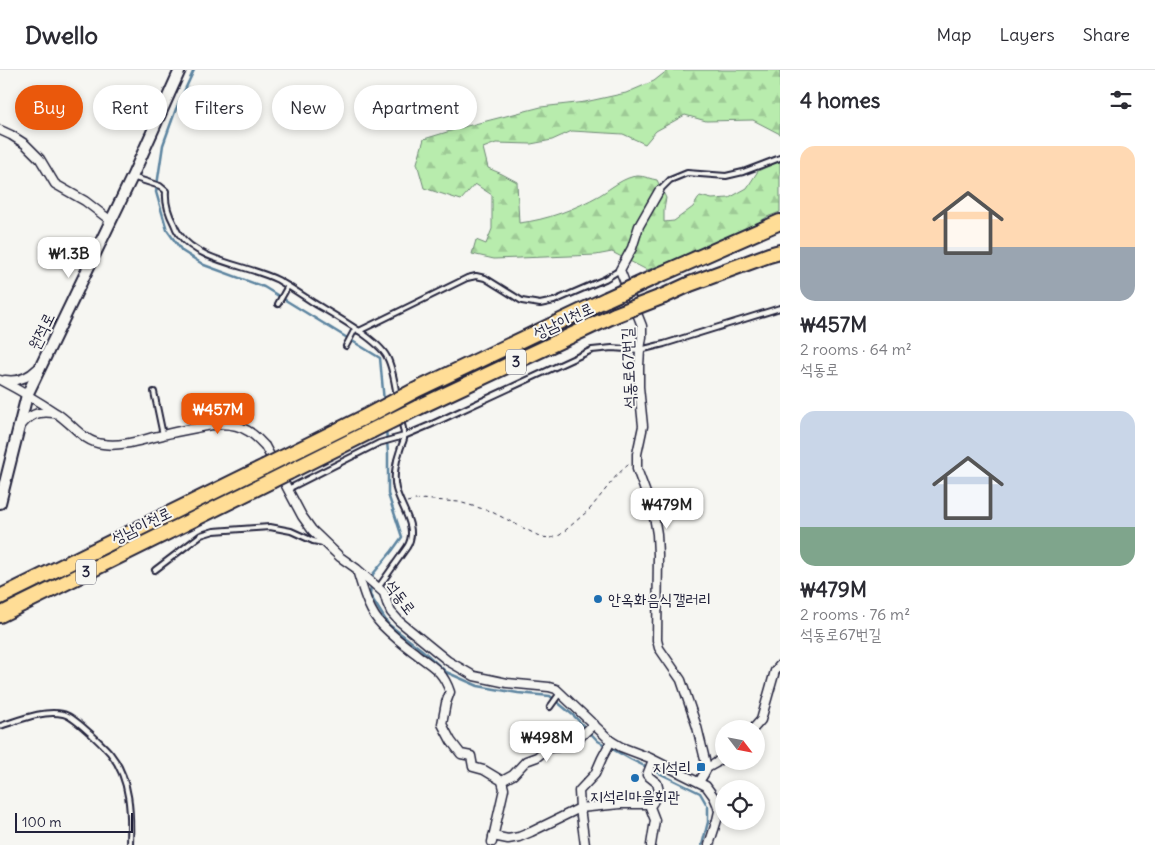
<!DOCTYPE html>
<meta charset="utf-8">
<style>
:root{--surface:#fff;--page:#f2f2f3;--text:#2b2b33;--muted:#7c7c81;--line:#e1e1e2;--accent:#ea580c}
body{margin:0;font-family:Delius,"Poor Story",sans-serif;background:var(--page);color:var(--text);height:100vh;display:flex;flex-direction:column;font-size:19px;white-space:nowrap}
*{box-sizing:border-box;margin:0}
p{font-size:16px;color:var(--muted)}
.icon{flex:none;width:28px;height:28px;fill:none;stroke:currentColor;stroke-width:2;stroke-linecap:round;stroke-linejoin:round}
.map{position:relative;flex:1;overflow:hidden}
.details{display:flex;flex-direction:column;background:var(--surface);width:375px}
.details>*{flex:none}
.banner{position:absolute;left:15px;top:15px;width:475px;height:45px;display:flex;gap:10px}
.needle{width:32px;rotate:122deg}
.controls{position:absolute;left:715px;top:650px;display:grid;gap:10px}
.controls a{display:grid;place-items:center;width:50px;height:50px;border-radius:50%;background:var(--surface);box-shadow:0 2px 8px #0003;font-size:25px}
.scale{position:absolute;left:15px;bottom:12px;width:118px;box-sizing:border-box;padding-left:5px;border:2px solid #22223b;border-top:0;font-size:14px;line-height:18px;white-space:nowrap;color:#22223b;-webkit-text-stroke:4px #f6f6f2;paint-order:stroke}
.price{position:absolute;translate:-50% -42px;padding:0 11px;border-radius:10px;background:#fff;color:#222;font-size:16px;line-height:32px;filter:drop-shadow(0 1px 2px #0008)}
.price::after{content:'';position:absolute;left:50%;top:30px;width:15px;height:11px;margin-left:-8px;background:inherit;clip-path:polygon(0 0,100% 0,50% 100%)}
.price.current{background:var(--accent);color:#fff}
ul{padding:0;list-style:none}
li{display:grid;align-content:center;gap:10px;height:265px;padding:0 20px}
li span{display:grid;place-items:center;height:155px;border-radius:15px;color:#555}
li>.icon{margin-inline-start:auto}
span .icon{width:90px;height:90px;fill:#fffc;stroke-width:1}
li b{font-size:21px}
h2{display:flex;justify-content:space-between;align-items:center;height:60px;padding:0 20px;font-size:21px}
.pill{padding:0 18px;border-radius:22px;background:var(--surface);box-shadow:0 2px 8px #0003;font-size:18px;line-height:45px}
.pill.current{background:var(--accent);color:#fff}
header{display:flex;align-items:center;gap:30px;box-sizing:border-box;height:70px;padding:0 25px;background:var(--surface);border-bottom:1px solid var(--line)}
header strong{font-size:24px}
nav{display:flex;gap:28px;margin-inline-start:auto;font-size:18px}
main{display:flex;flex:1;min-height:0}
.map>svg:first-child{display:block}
.forest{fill:url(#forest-firs);stroke:#6d8774}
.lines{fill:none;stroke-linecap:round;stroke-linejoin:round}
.stream{stroke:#5c84a0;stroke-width:2.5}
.lane-casing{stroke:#22223b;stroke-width:8}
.street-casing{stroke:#22223b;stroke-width:11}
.secondary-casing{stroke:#22223b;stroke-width:14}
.highway-casing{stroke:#22223b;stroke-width:18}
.path{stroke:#22223b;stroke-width:1;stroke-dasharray:4 4;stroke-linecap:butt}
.lane{stroke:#f6f6f2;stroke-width:4}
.street{stroke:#f6f6f2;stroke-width:8}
.secondary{stroke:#f6f6f2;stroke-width:10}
.highway{stroke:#ffdd96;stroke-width:14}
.highway-bridge-casing{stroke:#22223b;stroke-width:18;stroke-linecap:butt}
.highway-bridge{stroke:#ffdd96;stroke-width:14}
.poi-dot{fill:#1f6fb2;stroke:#f6f6f2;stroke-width:2}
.labels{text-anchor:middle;stroke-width:4;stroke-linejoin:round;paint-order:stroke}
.shield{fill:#f6f6f2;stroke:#626272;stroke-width:1}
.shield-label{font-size:15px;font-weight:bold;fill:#22223b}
.street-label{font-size:16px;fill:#22223b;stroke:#f6f6f2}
.poi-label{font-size:16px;fill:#22223b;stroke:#f6f6f2;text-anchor:start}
</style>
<header>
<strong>Dwello</strong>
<nav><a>Map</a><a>Layers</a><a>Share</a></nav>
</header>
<main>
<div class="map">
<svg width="780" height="775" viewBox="0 0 780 775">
<defs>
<pattern id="forest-firs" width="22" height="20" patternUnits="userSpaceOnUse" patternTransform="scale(1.25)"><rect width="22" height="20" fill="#b8ecad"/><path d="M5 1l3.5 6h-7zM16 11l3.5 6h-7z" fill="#9eca96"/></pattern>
</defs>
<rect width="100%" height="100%" fill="#f6f6f2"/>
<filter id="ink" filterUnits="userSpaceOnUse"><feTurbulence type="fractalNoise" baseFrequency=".02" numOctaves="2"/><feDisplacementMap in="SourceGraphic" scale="10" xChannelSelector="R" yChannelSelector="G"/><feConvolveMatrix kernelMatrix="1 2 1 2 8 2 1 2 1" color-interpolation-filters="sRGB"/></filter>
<g filter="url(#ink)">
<path class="forest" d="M668,0H780V64L753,50L706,51L685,45L656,61L645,74L623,64L572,61L552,70L531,74L496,73L483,78L488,98L502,104L517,112L519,153C547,150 575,139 600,125C610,119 625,106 638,106C644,106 651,109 657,110L666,128L664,140V152L674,151L693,137L700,126L712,129L729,128L747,118L758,101L780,91V142L767,147L746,161L720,174L647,200L612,182L596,185L494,189L472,184L476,170L486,174L492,159V125L475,114L461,130L424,118L417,93L424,69L467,56L541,37L585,32L626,23L654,11Z"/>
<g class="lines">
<g class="stream">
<path d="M194,0L176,39L163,75L156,122L167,160L182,181L204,195L264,217L380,288L384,332"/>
<path d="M372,509L373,504L392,481L402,467L388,424V383L386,359"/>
<path d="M371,514L370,525L388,554L422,580L446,602L478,616L518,623L550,626L574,646L598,671L630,689L700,723L708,737V752L702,775"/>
</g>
<defs>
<g id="lane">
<path d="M132,107L160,116L166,121C165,133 168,143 174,154C175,157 177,161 179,164C199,192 248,195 278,210C290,217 302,225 314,233C332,244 378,269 387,287C395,302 396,326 400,343"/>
<path d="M659,121L670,110L687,103L726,106L743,102L780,88"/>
<path d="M278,234L288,216"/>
<path d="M359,261L467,208L476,206L485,208L522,231L540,234L554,231L605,209L620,200"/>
<path d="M346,276L355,259"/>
<path d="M154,322L163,365"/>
<path d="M288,419L379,373L404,366L430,355L592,280L612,278L640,280L664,274L780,238"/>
<path d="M155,500L201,465L214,461L270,457L291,461L313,471L323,473"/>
<path d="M378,518L407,477C419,458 401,438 396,419C393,407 396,391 400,380C401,376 403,373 404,369C405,363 402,355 401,350"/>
<path d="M550,637L560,623"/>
<path d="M0,656C20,650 42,640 63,644C71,645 85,659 91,664C97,670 104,676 110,683C131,709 131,744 130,775"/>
</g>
<g id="street">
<path d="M0,60L11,65L25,74L40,89L55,114L85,131L111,151"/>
<path d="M659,121L639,156L632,178L620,200L642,256V267L640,280L639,296V317L643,356L637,384V399L651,437L655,452L657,464L658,485L657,570L659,578L681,610L697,657L707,698L704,704L699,712"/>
<path d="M0,310C19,320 38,331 56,343C72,353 83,372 103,374C124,377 143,369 163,365C174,362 185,360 196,358C214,354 232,351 248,361C255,365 260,371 265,376L302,446L312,460L340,487L357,499L384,523L387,533L391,542L399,551L448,591L474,606L507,613L549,617L556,619L611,671L621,677L650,688L706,716L714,727L717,734L719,741L717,750L709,775"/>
<path d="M5,310C18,312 28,308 37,299"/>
<path d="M19,358C30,344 37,341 54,343"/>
<path d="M357,500C363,519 368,541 382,555C392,565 404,575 415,583C432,597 442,599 450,622L446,633L442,654L451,671L461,684L471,686L473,697L484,700L499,709L502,711L504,719L492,772"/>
<path d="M753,659L761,650L775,601L780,595"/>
<path d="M707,698L716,693L724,685"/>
<path d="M502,711L513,705L526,691L537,687L548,678L558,677L578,669L594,654"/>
<path d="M493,766L508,769L519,767L531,762L580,738L620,734H645L653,732"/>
<path d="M585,775L580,738L579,721L595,704L602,688L611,671"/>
<path d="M651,775L655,750L650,737L659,721L657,713L647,705L653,690"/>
</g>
<path id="secondary" d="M0,433L27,325L132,107L180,0"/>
<g id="highway">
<path d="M657,206L780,152"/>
<path d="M664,226L690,214L769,185L780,182"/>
<path d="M414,321L607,229"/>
<path d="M417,338L615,245"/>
<path d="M282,388L369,345"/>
<path d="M289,402L371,361"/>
<path d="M0,527L264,397"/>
<path d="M0,545L271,411"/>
</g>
</defs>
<use href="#lane" class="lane-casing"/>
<use href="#street" class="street-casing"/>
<use href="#secondary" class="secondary-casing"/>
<use href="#highway" class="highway-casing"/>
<path class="path" d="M407,432L420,429L459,432L490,441L541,467L551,468L560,465L590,439L617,405L629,394"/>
<use href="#lane" class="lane"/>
<use href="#street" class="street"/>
<use href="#secondary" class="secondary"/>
<use href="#highway" class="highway"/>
<defs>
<g id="highway-bridge">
<path d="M607,229L657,206"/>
<path d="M615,245L664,226"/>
<path d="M369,345L414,321"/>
<path d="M371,361L417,338"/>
<path d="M264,397L282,388"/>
<path d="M271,411L289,402"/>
</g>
</defs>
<use href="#highway-bridge" class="highway-bridge-casing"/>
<use href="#highway-bridge" class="highway-bridge"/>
</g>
</g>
<g class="poi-dot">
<circle cx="598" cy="529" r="5"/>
<rect x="696" y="692" width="10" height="10" rx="2.5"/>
<circle cx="635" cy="708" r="5"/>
</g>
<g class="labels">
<g class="shield">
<rect x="506" y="279.5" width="20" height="25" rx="4"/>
<rect x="76" y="489.5" width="20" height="25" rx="4"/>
</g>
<g class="shield-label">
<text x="516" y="297">3</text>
<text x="86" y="507">3</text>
</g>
<g class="street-label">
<text transform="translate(563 250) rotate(-25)" y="6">성남이천로</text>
<text transform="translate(41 261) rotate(-64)" y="6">원적로</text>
<text transform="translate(628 298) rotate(-92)" y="6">석동로67번길</text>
<text transform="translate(141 455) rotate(-26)" y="6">성남이천로</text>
<text transform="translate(401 527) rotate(53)" y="6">석동로</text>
</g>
<g class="poi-label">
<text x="608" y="535">안옥화음식갤러리</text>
<text x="691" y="703" text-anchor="end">지석리</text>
<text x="635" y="732" text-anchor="middle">지석리마을회관</text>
</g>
</g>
</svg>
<div class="controls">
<a><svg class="needle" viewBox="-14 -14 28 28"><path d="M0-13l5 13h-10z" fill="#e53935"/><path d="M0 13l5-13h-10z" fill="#7c7c81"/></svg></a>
<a><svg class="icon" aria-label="locate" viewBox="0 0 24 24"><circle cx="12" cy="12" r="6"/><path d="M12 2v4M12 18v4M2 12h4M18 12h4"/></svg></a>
</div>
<div class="scale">100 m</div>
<b class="price" style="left:69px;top:209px">₩1.3B</b>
<b class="price current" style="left:218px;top:365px">₩457M</b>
<b class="price" style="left:667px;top:460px">₩479M</b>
<b class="price" style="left:547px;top:693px">₩498M</b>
<div class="banner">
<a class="pill current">Buy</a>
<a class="pill">Rent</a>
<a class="pill">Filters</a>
<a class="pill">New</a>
<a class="pill">Apartment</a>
</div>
</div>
<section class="details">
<h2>4 homes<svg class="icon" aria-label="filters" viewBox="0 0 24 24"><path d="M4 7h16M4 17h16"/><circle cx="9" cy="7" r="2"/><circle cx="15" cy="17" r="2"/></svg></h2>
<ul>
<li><span style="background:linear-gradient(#ffd9b3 65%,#9aa5b1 0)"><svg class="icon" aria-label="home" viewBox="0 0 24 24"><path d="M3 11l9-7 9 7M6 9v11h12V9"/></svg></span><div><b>₩457M</b><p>2 rooms · 64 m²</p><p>석동로</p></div></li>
<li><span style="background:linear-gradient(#c9d6e8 75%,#7fa58c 0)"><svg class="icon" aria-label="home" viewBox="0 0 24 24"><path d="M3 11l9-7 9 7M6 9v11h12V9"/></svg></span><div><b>₩479M</b><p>2 rooms · 76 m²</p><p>석동로67번길</p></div></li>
</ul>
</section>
</main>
